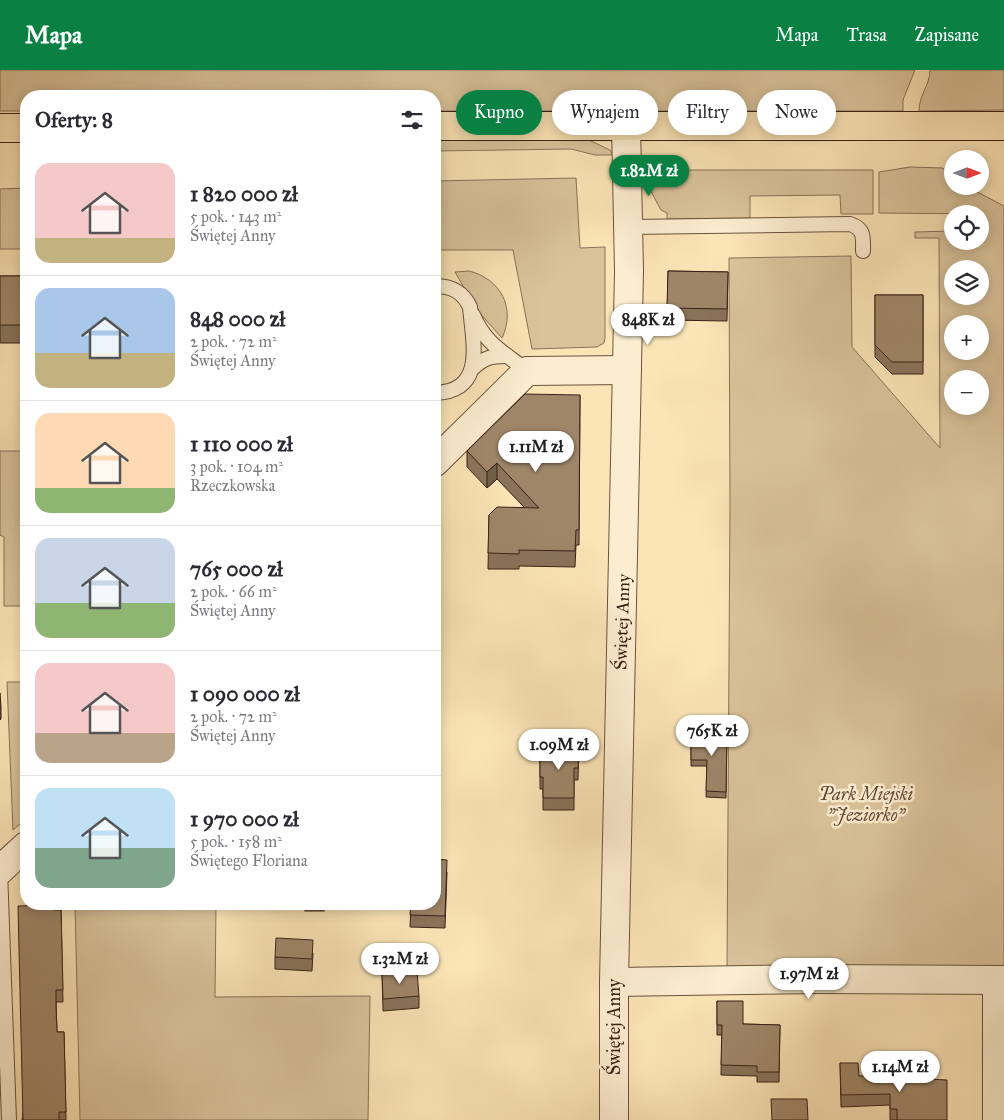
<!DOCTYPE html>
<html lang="pl">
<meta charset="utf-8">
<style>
:root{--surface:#fff;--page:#f7f7f7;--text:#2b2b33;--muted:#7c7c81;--line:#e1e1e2;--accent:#0b8043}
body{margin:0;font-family:"IM FELL Great Primer",serif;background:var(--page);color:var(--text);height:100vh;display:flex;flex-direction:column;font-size:19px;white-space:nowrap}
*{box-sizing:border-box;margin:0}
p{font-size:16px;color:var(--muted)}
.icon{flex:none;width:28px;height:28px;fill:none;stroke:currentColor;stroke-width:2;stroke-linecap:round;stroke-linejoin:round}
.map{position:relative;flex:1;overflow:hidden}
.sheet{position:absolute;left:20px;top:20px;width:421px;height:820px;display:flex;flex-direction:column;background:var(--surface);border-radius:20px;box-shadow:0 2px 12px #0003}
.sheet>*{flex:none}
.hud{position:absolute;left:456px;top:20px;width:472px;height:45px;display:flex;gap:10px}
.needle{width:32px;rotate:90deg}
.buttons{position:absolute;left:944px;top:80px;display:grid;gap:10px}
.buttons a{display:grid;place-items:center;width:45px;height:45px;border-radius:50%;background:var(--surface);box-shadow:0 2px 12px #0003;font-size:25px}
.price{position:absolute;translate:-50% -42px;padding:0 11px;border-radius:18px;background:#fff;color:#222;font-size:16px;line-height:32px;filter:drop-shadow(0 1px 2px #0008)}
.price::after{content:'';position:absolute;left:50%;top:30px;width:15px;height:11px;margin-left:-8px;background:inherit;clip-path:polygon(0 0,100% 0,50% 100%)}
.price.on{background:var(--accent);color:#fff}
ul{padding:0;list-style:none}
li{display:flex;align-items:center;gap:15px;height:125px;padding:0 15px}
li+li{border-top:1px solid var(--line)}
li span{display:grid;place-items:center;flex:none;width:140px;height:100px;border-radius:15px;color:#555}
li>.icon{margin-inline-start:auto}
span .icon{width:60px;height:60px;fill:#fffc;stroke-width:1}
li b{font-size:21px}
h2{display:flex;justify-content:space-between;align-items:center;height:60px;padding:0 15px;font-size:21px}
.chip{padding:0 18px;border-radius:22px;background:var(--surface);box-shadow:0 2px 12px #0003;font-size:18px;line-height:45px}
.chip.on{background:var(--accent);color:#fff}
header{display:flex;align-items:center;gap:30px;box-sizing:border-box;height:70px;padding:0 25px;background:var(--accent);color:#fff}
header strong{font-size:24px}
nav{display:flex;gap:28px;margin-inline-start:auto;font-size:18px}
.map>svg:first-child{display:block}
.green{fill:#dac39b;stroke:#8a7258;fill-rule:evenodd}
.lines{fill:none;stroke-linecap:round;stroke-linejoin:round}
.service-casing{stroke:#6b523e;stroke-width:16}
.minor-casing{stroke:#6b523e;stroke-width:30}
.primary-casing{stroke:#3b2116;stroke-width:30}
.service{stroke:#fcedd0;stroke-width:14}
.minor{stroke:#fcedd0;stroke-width:28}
.primary{stroke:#fbe4b6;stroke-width:28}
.wall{fill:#89735a;stroke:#3b2116}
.shaded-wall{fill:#6f5e4a;stroke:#3b2116}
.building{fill:#9f8669;stroke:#3b2116}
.labels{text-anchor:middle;stroke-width:5;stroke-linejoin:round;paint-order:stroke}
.street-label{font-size:18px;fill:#3b2116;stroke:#fcedd0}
.park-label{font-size:18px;font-style:italic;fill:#634a37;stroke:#fcedd0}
</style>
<header>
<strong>Mapa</strong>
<nav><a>Mapa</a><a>Trasa</a><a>Zapisane</a></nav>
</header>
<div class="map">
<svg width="1004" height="1050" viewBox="0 0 1004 1050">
<rect width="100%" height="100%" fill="#fbe4b6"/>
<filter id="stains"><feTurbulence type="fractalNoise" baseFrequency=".004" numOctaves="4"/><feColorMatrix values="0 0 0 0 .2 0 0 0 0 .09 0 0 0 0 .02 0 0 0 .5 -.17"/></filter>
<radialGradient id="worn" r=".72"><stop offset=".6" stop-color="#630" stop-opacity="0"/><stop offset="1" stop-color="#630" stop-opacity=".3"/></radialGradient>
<g class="green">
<path d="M0,0H915L903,30V41H435V26H26V41H0Z"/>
<path d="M930,0H1004V40L919,41C919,25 930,15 930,0Z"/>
<path d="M435,70H589L610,80L613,85H595L571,79L435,81Z"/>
<path d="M910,97L943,98L952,108V116H966L1004,136V897H727L730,437L729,188L851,186L852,277L940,378L939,168H915V162L951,161L952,171H980V144L879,143V102ZM952,199H980V226H952ZM952,254H980V281H952ZM952,309H980V336H952Z"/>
<path d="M650,100H873V144H841L840,125L750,126V148L667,149V143L661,140L646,112V104Z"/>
<path d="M576,108L580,178L605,177V268L604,273L597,277L532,279L513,180H435V111Z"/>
<path d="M26,118V179H0V119Z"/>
<path d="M469,201C501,209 516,238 502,268L477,240L455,202Z"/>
<path d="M0,381H26V536H4V467L0,465Z"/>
<path d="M7,612H26V749L13,760Z"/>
<path d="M75,834H216L215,927L370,926L368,1050H80Z"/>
</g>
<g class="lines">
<defs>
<g id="service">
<path d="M628,157L850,154C865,159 863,168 863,181"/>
<path d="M435,216C452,216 463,222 470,237C473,274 486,321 435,323"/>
<path d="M473,245C486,275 504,282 527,301"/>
<path d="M473,298C484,288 491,286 505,286"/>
<path d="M0,800L9,1050"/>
</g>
<g id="minor">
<path d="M435,392L527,301L627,300"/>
<path d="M0,800L26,776"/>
<path d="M614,912L818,909L1004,910"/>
<path d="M614,1050V912L629,201L626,55"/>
<path d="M997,1050V910"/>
</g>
<g id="primary">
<path d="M435,56H1004"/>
<path d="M0,58H26"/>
</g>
</defs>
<use href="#service" class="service-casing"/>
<use href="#minor" class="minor-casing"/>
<use href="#primary" class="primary-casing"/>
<use href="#service" class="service"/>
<use href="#minor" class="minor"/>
<use href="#primary" class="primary"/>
</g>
<g class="wall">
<path d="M668,201L728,202L727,251L667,250Z"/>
<rect x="0" y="206" width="26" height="67"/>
<path d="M875,225H923V304H892L875,287Z"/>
<path d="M580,325L579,475H576L575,497L519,496V499H488L489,445L524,437L497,409L487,418L467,397V381Z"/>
<path d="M0,623L1,637V649L0,650Z"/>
<path d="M691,661L727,662L726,728L706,727L707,696H691Z"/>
<path d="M540,676L579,677L578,710H574V740H543V719H540Z"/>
<path d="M447,802L445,858L410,857L411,834Z"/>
<rect x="305" y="834" width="19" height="7"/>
<path d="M54,840H61L63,932H56L57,962H64L66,1050H22Z"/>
<path d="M313,883L312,901L275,899V887Z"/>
<path d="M382,904L419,926V938L383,941Z"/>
<path d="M717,931L743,954L780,955L779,1012H757V1006L721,1005L722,965H717Z"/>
<path d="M840,993L859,1006L926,1009L947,1050H890V1035L841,1037Z"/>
</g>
<path class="shaded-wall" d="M497,393V409L487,418V402Z"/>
<g class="building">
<path d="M668,201L728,202L727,239L667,238Z"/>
<rect x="0" y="206" width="26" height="49"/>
<path d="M875,225H923V292H892L875,275Z"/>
<path d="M525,324L580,325L579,460H576L575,481L519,480V484L488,483L489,445L497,437L539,438L497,393L487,402L467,381Z"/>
<path d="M691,661L727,662L726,722L706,721L707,690H691Z"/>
<path d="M540,676L579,677L578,698H574V728H543V707H540Z"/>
<path d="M435,789L447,790L445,846L410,845L411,834H435Z"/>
<rect x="305" y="834" width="19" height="1"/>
<path d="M54,835V840H61L63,920H56V938L57,962H64L66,1042H59V1050H23L18,836Z"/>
<path d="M276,868L313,870L312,889L275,887Z"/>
<path d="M417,901L419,926L383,929L382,904Z"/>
<path d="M717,931H743V954L780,955L779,1002H757V996L721,995L722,955H717Z"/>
<path d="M840,993H858L859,1006L926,1007V1009L947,1010V1050H897V1039H890V1024L841,1025Z"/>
<path d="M771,1029H807L808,1050H772Z"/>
</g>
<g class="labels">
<g class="street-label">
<text transform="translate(622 552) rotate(-88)" y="6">Świętej Anny</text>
<text transform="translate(614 957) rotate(-90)" y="6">Świętej Anny</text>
</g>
<g class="park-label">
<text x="866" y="730">Park Miejski<tspan x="866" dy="21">"Jeziorko"</tspan></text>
</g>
</g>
<rect width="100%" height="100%" filter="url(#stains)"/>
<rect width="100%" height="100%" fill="url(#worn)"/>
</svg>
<div class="buttons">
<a><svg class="needle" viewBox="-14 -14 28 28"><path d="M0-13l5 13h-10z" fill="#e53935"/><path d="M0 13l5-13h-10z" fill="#7c7c81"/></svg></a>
<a><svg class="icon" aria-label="locate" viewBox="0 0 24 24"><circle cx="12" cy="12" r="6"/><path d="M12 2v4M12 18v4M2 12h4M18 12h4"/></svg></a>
<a><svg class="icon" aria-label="layers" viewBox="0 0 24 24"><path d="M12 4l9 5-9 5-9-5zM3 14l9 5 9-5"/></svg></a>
<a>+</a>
<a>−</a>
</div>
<b class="price on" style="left:649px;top:127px">1.82M zł</b>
<b class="price" style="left:648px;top:276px">848K zł</b>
<b class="price" style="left:536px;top:403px">1.11M zł</b>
<b class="price" style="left:712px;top:687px">765K zł</b>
<b class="price" style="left:559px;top:701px">1.09M zł</b>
<b class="price" style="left:400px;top:915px">1.32M zł</b>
<b class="price" style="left:809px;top:930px">1.97M zł</b>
<b class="price" style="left:900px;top:1023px">1.14M zł</b>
<div class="hud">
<a class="chip on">Kupno</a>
<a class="chip">Wynajem</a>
<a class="chip">Filtry</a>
<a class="chip">Nowe</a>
</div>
<section class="sheet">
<h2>Oferty: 8<svg class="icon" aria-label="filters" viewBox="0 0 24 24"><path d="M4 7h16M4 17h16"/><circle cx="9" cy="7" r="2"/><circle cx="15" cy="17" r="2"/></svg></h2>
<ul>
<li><span style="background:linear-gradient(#f6c9c9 75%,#c2b280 0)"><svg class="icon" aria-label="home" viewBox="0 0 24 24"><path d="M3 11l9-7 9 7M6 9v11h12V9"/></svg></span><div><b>1 820 000 zł</b><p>5 pok. · 143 m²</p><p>Świętej Anny</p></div></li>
<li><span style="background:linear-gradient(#a9c7e8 65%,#c2b280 0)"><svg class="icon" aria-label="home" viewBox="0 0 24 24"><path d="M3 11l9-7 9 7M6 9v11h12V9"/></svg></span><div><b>848 000 zł</b><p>2 pok. · 72 m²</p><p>Świętej Anny</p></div></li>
<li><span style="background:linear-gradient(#ffd9b3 75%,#8fb573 0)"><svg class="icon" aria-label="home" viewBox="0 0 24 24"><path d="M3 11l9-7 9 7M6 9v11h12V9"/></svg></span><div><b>1 110 000 zł</b><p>3 pok. · 104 m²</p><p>Rzeczkowska</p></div></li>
<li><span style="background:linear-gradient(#c9d6e8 65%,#8fb573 0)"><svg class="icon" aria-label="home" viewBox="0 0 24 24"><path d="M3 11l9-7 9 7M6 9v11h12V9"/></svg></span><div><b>765 000 zł</b><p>2 pok. · 66 m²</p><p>Świętej Anny</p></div></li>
<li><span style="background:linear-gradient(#f6c9c9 70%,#b9a48a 0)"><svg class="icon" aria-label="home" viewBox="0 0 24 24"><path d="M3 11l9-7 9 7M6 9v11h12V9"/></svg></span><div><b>1 090 000 zł</b><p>2 pok. · 72 m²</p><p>Świętej Anny</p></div></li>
<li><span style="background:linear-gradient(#bfe0f5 60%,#7fa58c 0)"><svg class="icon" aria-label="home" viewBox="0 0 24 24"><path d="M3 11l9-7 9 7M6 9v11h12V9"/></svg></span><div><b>1 970 000 zł</b><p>5 pok. · 158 m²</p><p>Świętego Floriana</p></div></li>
</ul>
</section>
</div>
